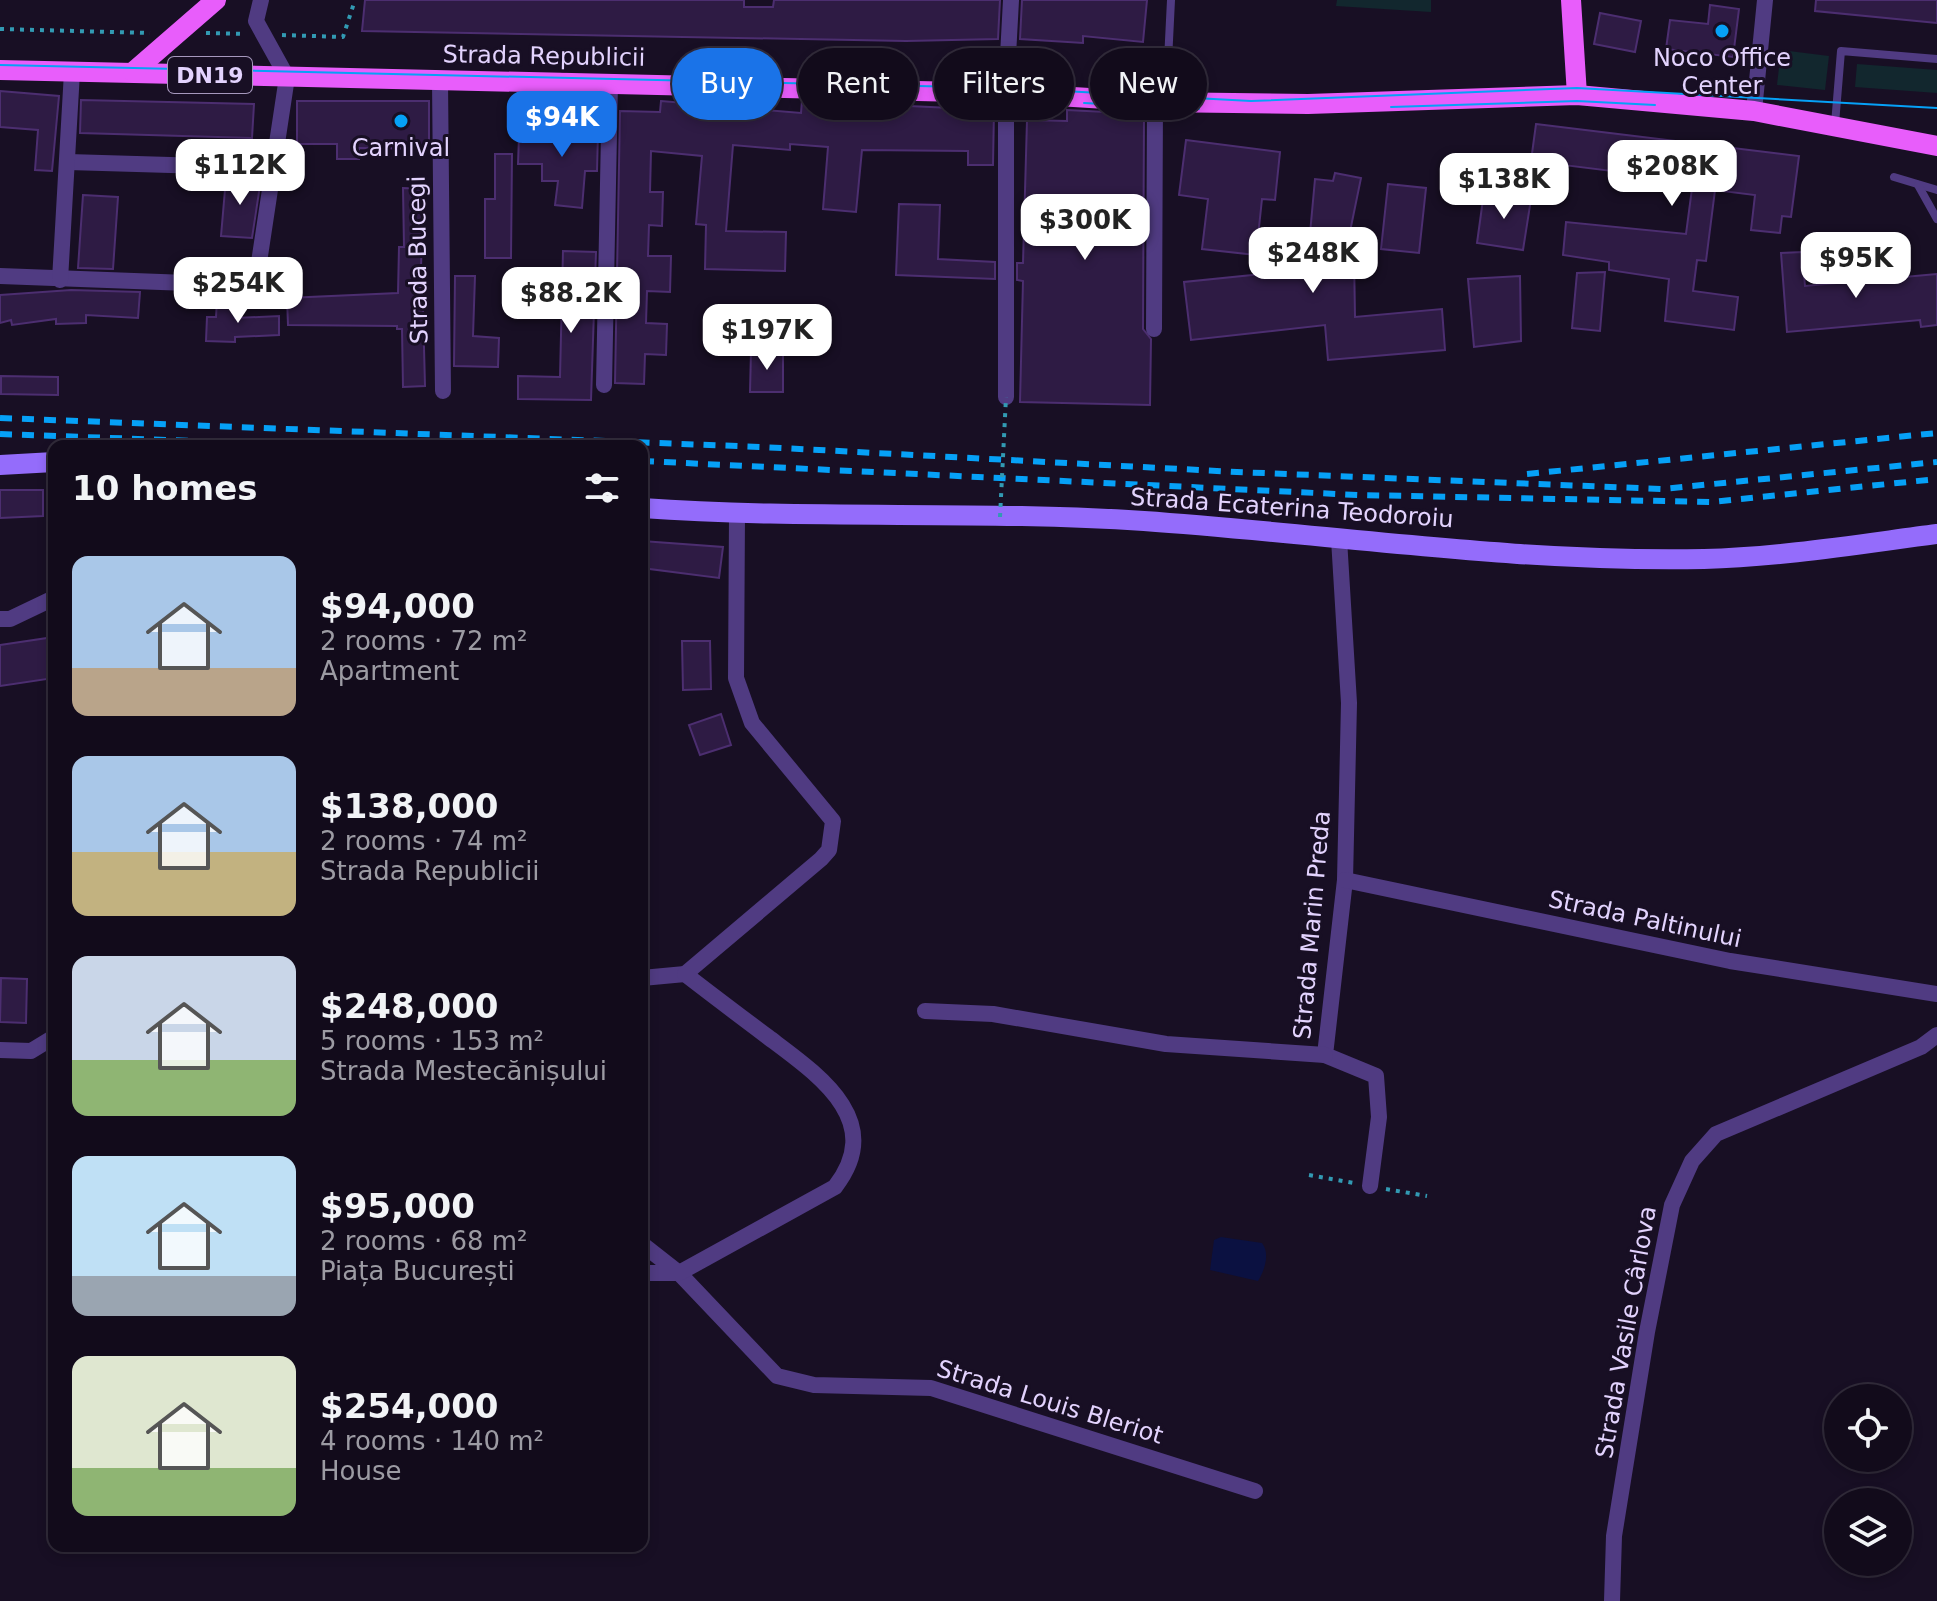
<!DOCTYPE html>
<meta charset="utf-8">
<style>
:root{--surface:#120b1b;--page:#1b1424;--text:#f1f3f6;--muted:#9c9ba3;--line:#312b3a;--accent:#1a73e8}
body{margin:0;font-family:"DejaVu Sans",sans-serif;background:var(--page);color:var(--text);height:100vh;display:flex;flex-direction:column;font-size:30px;white-space:nowrap}
*{box-sizing:border-box;margin:0}
p{font-size:26px;color:var(--muted)}
.icon{flex:none;width:44px;height:44px;fill:none;stroke:currentColor;stroke-width:2;stroke-linecap:round;stroke-linejoin:round}
.map{position:relative;flex:1;overflow:hidden}
.details{position:absolute;left:48px;top:440px;width:600px;height:1112px;display:flex;flex-direction:column;background:var(--surface);border-radius:16px;box-shadow:0 4px 12px #0003,0 0 0 2px var(--line)}
.details>*{flex:none}
.top-card{position:absolute;left:672px;top:48px;width:760px;height:72px;display:flex;gap:16px}
.controls{position:absolute;left:1824px;top:1384px;display:grid;gap:16px}
.controls a{display:grid;place-items:center;width:88px;height:88px;border-radius:50%;background:var(--surface);box-shadow:0 4px 12px #0003,0 0 0 2px var(--line);font-size:40px}
.price{position:absolute;translate:-50% -68px;padding:0 18px;border-radius:16px;background:#fff;color:#222;font-size:26px;line-height:52px;filter:drop-shadow(0 2px 4px #0008)}
.price::after{content:'';position:absolute;left:50%;top:48px;width:24px;height:18px;margin-left:-12px;background:inherit;clip-path:polygon(0 0,100% 0,50% 100%)}
.price.active{background:var(--accent);color:#fff}
ul{padding:0;list-style:none}
li{display:flex;align-items:center;gap:24px;height:200px;padding:0 24px}
li span{display:grid;place-items:center;flex:none;width:224px;height:160px;border-radius:16px;color:#555}
li>.icon{margin-inline-start:auto}
span .icon{width:96px;height:96px;fill:#fffc;stroke-width:1}
li b{font-size:34px}
h2{display:flex;justify-content:space-between;align-items:center;height:96px;padding:0 24px;font-size:34px}
.pill{padding:0 28px;border-radius:36px;background:var(--surface);box-shadow:0 4px 12px #0003,0 0 0 2px var(--line);font-size:28px;line-height:72px}
.pill.active{background:var(--accent);color:#fff}
.map>svg:first-child{display:block}
.green{fill:#12272e}
.water{fill:#0b1141}
.building{fill:#2e1b44;stroke:#4c2e70;stroke-width:2}
.lines{fill:none;stroke-linecap:round;stroke-linejoin:round}
.path{stroke:#329ab3;stroke-width:4;stroke-dasharray:4 6;stroke-linecap:butt}
.lane{stroke:#503b82;stroke-width:8}
.street{stroke:#503b82;stroke-width:16}
.secondary{stroke:#946cfb;stroke-width:20}
.primary{stroke:#e85dfb;stroke-width:20}
.tram{stroke:#06a1f7;stroke-width:2}
.rail{stroke:#06a1f7;stroke-width:6;stroke-dasharray:12 10;stroke-linecap:butt}
.path-bridge{stroke:#329ab3;stroke-width:4;stroke-dasharray:4 6;stroke-linecap:butt}
.poi-dot{fill:#06a1f7;stroke:#180f24;stroke-width:3}
.labels{text-anchor:middle;stroke-width:6;stroke-linejoin:round;paint-order:stroke}
.shield{fill:#180f24;stroke:#a698bd;stroke-width:2}
.shield-label{font-size:22px;font-weight:bold;fill:#e3d3fe}
.street-label{font-size:24px;fill:#e3d3fe;stroke:#180f24}
.poi-label{font-size:24px;fill:#e3d3fe;stroke:#180f24}
</style>
<div class="map">
<svg width="1937" height="1601" viewBox="0 0 1937 1601">
<rect width="100%" height="100%" fill="#180f24"/>
<g class="green">
<path d="M1337,0H1431V12L1336,6Z"/>
<path d="M1781,50L1829,56L1825,90L1777,85Z"/>
<path d="M1857,64L1937,70V93L1855,87Z"/>
</g>
<path class="water" d="M1221,1237L1262,1243C1270,1253 1265,1270 1258,1281L1210,1270L1214,1240Z"/>
<g class="building">
<path d="M365,0H744V7H773L774,0H1000L998,39L906,41L362,31Z"/>
<path d="M1022,0H1147L1143,42L1083,36V43L1020,39Z"/>
<path d="M1816,0H1937V23L1815,11Z"/>
<path d="M1710,5L1739,9L1733,57L1666,49L1670,20L1708,24Z"/>
<path d="M1600,13L1641,21L1635,52L1594,44Z"/>
<path d="M0,91L59,96L52,171L35,170L38,130L0,127Z"/>
<path d="M81,100L254,104L252,138L80,133Z"/>
<path d="M297,101H429V149L359,148V159H337V144H297Z"/>
<path d="M661,101L801,113L802,101L994,110L993,165H968V151L862,150L856,212L823,209L828,147L790,144V150L733,145L726,231L786,232L785,271L705,269L706,225L696,224L702,156L651,151L650,192H663L662,226L649,225L648,256H671L670,292L647,291L646,323L667,324L666,355L645,354L644,384L615,383L620,111L660,112Z"/>
<path d="M1067,110L1144,114L1143,329L1151,339L1150,405L1020,402L1023,281L1017,280V263H1023L1027,120L1067,121Z"/>
<path d="M544,121H565V131L598,132L597,171H585L582,208L555,205L558,181H542V164H518L519,136L543,137Z"/>
<path d="M1536,124L1799,156L1791,217L1782,216L1780,233L1751,230L1755,195L1715,190L1706,261L1697,260L1693,291L1738,297L1734,330L1665,321L1669,279L1609,270V262L1563,255L1566,222L1686,234L1693,181L1531,161Z"/>
<path d="M1186,140L1280,152L1275,200L1262,199L1256,255L1202,249L1208,199L1179,195Z"/>
<path d="M495,154H512L511,258H485V199H495Z"/>
<path d="M1335,173L1361,178L1345,256H1354L1355,317L1442,309L1445,350L1328,360L1325,325L1191,340L1184,282L1322,268V236L1310,234L1315,179L1333,181Z"/>
<path d="M226,178L261,179L252,238L221,236Z"/>
<path d="M1388,184L1426,188L1419,253L1381,249Z"/>
<path d="M403,188L423,189L420,309H423L425,386L403,387L402,329H397V326L288,325L287,298L398,293L399,247H404Z"/>
<path d="M1484,192L1531,199L1523,250L1477,243Z"/>
<path d="M83,195L118,197L113,269L78,268Z"/>
<path d="M899,204L940,205L938,259L995,262V279L896,275Z"/>
<path d="M563,251L596,252L591,400L518,399V376L560,377Z"/>
<path d="M1802,252L1805,286L1937,274V325L1921,327L1920,320L1787,332L1781,253Z"/>
<path d="M1605,272L1600,331L1572,328L1577,273Z"/>
<path d="M455,276H475L473,336L499,338L498,367L454,366Z"/>
<path d="M1520,276L1521,341L1474,347L1468,279Z"/>
<path d="M71,290L140,292L138,318L86,315V323L56,324V319L12,325L11,320L0,323V295Z"/>
<path d="M217,300L236,301L235,318L279,316V335L235,337V342L206,341L207,317H216Z"/>
<path d="M751,351L783,352V392H750Z"/>
<path d="M1,376L58,377V395L1,394Z"/>
<path d="M0,490H43V516L0,518Z"/>
<path d="M642,541L723,547L719,578L642,568Z"/>
<path d="M54,637V678L0,686V645Z"/>
<path d="M682,641H710L711,689L683,690Z"/>
<path d="M721,714L731,745L700,755L689,725Z"/>
<path d="M1,978L27,979L26,1023L0,1022Z"/>
</g>
<g class="lines">
<g class="path">
<path d="M0,29L150,33"/>
<path d="M206,33L246,34"/>
<path d="M282,35L343,37L355,0"/>
<path d="M1309,1175L1354,1183"/>
<path d="M1386,1189L1427,1196"/>
</g>
<g class="lane">
<path d="M1166,101L1171,0"/>
<path d="M1835,124L1841,51L1937,59"/>
<path d="M1894,177L1937,190"/>
<path d="M1918,185L1937,219"/>
</g>
<g class="street">
<path d="M440,81L443,391"/>
<path d="M1754,111L1765,0"/>
<path d="M68,162L272,168"/>
<path d="M0,276L241,285L253,280L258,269L287,77L256,21L261,0"/>
<path d="M60,280L72,72"/>
<path d="M1154,329L1155,102"/>
<path d="M604,385L610,83"/>
<path d="M1006,397V93L1011,0"/>
<path d="M1339,539L1349,703L1345,880L1325,1055L1376,1076L1379,1117L1370,1186"/>
<path d="M0,619H10L54,598"/>
<path d="M1345,880L1730,961L1937,994"/>
<path d="M642,978L685,974"/>
<path d="M925,1011L993,1014L1166,1044L1325,1055"/>
<path d="M0,1050L31,1051L54,1037"/>
<path d="M642,1244L679,1273L777,1376L814,1385L931,1388L1255,1491"/>
<path d="M642,1273H679L835,1187C887,1120 817,1074 768,1037C740,1016 712,995 685,974L821,859L829,850L833,821L752,723L736,678L737,515"/>
<path d="M1612,1601L1614,1536L1647,1332L1672,1205L1692,1161L1716,1134L1921,1047L1937,1035"/>
</g>
<g class="secondary">
<path d="M0,465L54,462"/>
<path d="M642,508C809,520 977,510 1144,521C1330,534 1517,563 1704,559C1781,557 1860,544 1937,534"/>
</g>
<g class="primary">
<path d="M1571,0L1577,95"/>
<path d="M0,70L1006,93L1155,102L1308,104L1577,95L1754,111L1937,146"/>
<path d="M133,72L216,0"/>
</g>
<g class="tram">
<path d="M0,65L1007,88L1251,101L1577,88L1937,108"/>
<path d="M1084,103L1199,109"/>
<path d="M1391,107L1577,101L1655,105"/>
</g>
<g class="rail">
<path d="M0,418L762,447L1237,472L1662,489L1937,462"/>
<path d="M0,434L337,446"/>
<path d="M642,461L1358,495L1711,502L1937,479"/>
<path d="M1527,474L1937,433"/>
</g>
<path class="path-bridge" d="M1000,517L1006,397"/>
</g>
<g class="poi-dot">
<circle cx="1722" cy="31" r="8"/>
<circle cx="401" cy="121" r="8"/>
</g>
<g class="labels">
<rect class="shield" x="168" y="57" width="84" height="36" rx="6"/>
<g class="shield-label">
<text x="210" y="83">DN19</text>
</g>
<g class="street-label">
<text transform="translate(544 56) rotate(1)" y="8">Strada Republicii</text>
<text transform="translate(418 260) rotate(-91)" y="8">Strada Bucegi</text>
<text transform="translate(1292 508) rotate(4)" y="8">Strada Ecaterina Teodoroiu</text>
<text transform="translate(1645 919) rotate(12)" y="8">Strada Paltinului</text>
<text transform="translate(1312 925) rotate(-85)" y="8">Strada Marin Preda</text>
<text transform="translate(1626 1332) rotate(-80)" y="8">Strada Vasile Cârlova</text>
<text transform="translate(1050 1402) rotate(17)" y="8">Strada Louis Bleriot</text>
</g>
<g class="poi-label">
<text x="1722" y="66">Noco Office<tspan x="1722" dy="28">Center</tspan></text>
<text x="401" y="156">Carnival</text>
</g>
</g>
</svg>
<div class="controls">
<a><svg class="icon" aria-label="locate" viewBox="0 0 24 24"><circle cx="12" cy="12" r="6"/><path d="M12 2v4M12 18v4M2 12h4M18 12h4"/></svg></a>
<a><svg class="icon" aria-label="layers" viewBox="0 0 24 24"><path d="M12 4l9 5-9 5-9-5zM3 14l9 5 9-5"/></svg></a>
</div>
<b class="price active" style="left:562px;top:159px">$94K</b>
<b class="price" style="left:240px;top:207px">$112K</b>
<b class="price" style="left:1672px;top:208px">$208K</b>
<b class="price" style="left:1504px;top:221px">$138K</b>
<b class="price" style="left:1085px;top:262px">$300K</b>
<b class="price" style="left:1313px;top:295px">$248K</b>
<b class="price" style="left:1856px;top:300px">$95K</b>
<b class="price" style="left:238px;top:325px">$254K</b>
<b class="price" style="left:571px;top:335px">$88.2K</b>
<b class="price" style="left:767px;top:372px">$197K</b>
<div class="top-card">
<a class="pill active">Buy</a>
<a class="pill">Rent</a>
<a class="pill">Filters</a>
<a class="pill">New</a>
</div>
<section class="details">
<h2>10 homes<svg class="icon" aria-label="filters" viewBox="0 0 24 24"><path d="M4 7h16M4 17h16"/><circle cx="9" cy="7" r="2"/><circle cx="15" cy="17" r="2"/></svg></h2>
<ul>
<li><span style="background:linear-gradient(#a9c7e8 70%,#b9a48a 0)"><svg class="icon" aria-label="home" viewBox="0 0 24 24"><path d="M3 11l9-7 9 7M6 9v11h12V9"/></svg></span><div><b>$94,000</b><p>2 rooms · 72 m²</p><p>Apartment</p></div></li>
<li><span style="background:linear-gradient(#a9c7e8 60%,#c2b280 0)"><svg class="icon" aria-label="home" viewBox="0 0 24 24"><path d="M3 11l9-7 9 7M6 9v11h12V9"/></svg></span><div><b>$138,000</b><p>2 rooms · 74 m²</p><p>Strada Republicii</p></div></li>
<li><span style="background:linear-gradient(#c9d6e8 65%,#8fb573 0)"><svg class="icon" aria-label="home" viewBox="0 0 24 24"><path d="M3 11l9-7 9 7M6 9v11h12V9"/></svg></span><div><b>$248,000</b><p>5 rooms · 153 m²</p><p>Strada Mestecănișului</p></div></li>
<li><span style="background:linear-gradient(#bfe0f5 75%,#9aa5b1 0)"><svg class="icon" aria-label="home" viewBox="0 0 24 24"><path d="M3 11l9-7 9 7M6 9v11h12V9"/></svg></span><div><b>$95,000</b><p>2 rooms · 68 m²</p><p>Piața București</p></div></li>
<li><span style="background:linear-gradient(#dfe7d0 70%,#8fb573 0)"><svg class="icon" aria-label="home" viewBox="0 0 24 24"><path d="M3 11l9-7 9 7M6 9v11h12V9"/></svg></span><div><b>$254,000</b><p>4 rooms · 140 m²</p><p>House</p></div></li>
</ul>
</section>
</div>
